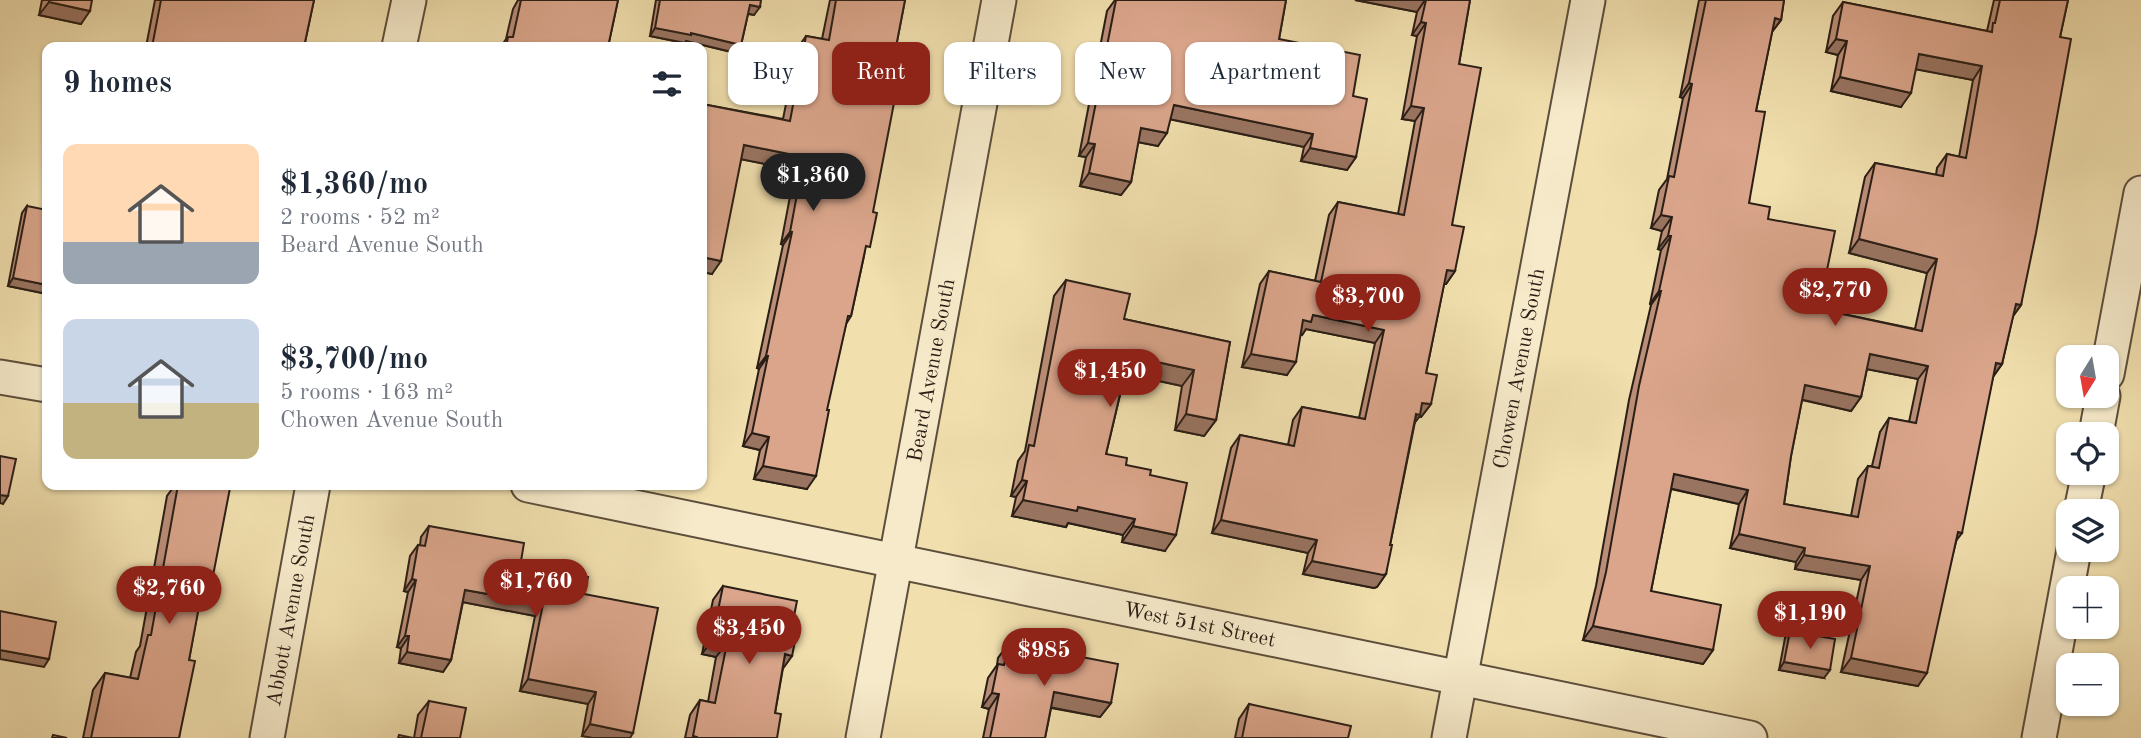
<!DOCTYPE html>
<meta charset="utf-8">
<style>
:root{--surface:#fff;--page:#f2f2f3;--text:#1f2937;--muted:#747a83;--accent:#8f2418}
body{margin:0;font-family:"Old Standard TT",serif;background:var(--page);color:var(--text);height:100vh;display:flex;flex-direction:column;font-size:26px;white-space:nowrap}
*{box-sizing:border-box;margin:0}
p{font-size:23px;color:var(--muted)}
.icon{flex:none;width:38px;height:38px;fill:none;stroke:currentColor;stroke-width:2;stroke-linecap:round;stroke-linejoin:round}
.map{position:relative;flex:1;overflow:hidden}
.sheet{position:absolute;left:42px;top:42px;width:665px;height:448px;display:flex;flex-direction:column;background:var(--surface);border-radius:14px;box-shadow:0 2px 5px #0004}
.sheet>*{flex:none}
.banner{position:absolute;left:728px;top:42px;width:665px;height:63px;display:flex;gap:14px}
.needle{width:46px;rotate:191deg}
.tools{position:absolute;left:2056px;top:345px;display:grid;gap:14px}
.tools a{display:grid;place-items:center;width:63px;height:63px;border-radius:14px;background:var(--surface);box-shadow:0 2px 5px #0004;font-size:35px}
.price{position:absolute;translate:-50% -60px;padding:0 16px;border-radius:24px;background:var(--accent);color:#fff;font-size:23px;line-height:46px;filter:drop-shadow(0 2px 4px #0008)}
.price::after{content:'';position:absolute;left:50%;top:42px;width:21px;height:16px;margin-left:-10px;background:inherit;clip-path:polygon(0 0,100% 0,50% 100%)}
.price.current{background:#222;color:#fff}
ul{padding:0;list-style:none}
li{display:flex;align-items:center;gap:21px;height:175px;padding:0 21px}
li span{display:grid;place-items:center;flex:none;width:196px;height:140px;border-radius:14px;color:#555}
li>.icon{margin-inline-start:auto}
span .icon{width:84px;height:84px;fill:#fffc;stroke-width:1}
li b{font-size:30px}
h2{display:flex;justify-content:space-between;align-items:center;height:84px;padding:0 21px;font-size:30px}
.tag{padding:0 24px;border-radius:14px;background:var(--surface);box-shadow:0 2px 5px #0004;font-size:24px;line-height:63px}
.tag.current{background:var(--accent);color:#fff}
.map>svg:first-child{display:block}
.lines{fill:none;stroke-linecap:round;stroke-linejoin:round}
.minor-casing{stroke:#5c4e3c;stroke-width:37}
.minor{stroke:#f6eaca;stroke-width:33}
.wall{fill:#bb8e78;stroke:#2a1e16;stroke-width:2;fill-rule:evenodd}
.shaded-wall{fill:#997461;stroke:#2a1e16;stroke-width:2}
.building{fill:#daa58b;stroke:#2a1e16;stroke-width:2;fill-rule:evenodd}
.labels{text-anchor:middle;stroke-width:5;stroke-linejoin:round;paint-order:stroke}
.street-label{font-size:21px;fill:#2a1e16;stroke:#f6eaca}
</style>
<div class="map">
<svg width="2141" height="738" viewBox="0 0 2141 738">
<rect width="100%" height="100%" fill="#f1dfae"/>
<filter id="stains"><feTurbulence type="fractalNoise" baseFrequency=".00286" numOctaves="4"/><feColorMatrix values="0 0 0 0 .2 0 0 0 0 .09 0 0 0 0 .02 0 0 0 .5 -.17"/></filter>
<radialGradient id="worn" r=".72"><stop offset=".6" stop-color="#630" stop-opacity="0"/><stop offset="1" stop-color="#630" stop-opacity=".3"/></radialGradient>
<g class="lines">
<defs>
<g id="minor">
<path d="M399,47L409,0"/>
<path d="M2107,374L2141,193"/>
<path d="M0,377L47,385"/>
<path d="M2096,434L2103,396"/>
<path id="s1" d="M528,485L1750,738"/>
<path d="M2081,511L2089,472"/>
<path id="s2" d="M267,738L313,485"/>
<path id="s3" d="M863,738L999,0"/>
<path id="s4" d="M1449,738L1588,0"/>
<path d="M2039,738L2074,550"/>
</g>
</defs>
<use href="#minor" class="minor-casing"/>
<use href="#minor" class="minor"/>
</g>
<g class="wall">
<path d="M42,0H92L81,24L39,15Z"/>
<path d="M155,0H314L304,47H146Z"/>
<path d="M518,0H618L608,47H501L506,39L513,9Z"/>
<path d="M656,0H761L754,15L748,14L741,45L736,53L686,41L685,43L650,36Z"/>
<path d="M830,0H905L895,52L864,256L851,316L846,324L807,489L754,479L760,450L743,446L759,369L757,368L783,245L781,244L795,170L741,159L712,274L702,272V104L783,119L797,49L806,36L822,39Z"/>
<path d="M1115,0H1286L1279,39L1353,96L1356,157L1347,170L1301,161L1304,147L1170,119L1158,146L1138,142L1131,182L1121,195L1080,186L1086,157L1079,156L1107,11Z"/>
<path d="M1355,0H1470L1459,64L1452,225L1455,271L1446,284H1444L1426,373L1431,404L1421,417H1419L1415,422L1390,545L1386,574L1377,587L1374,588L1303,574L1308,553L1212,533L1231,448L1240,435L1288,445L1293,420L1302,407L1359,418L1375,343L1306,329L1302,335L1300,334L1287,375L1242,367L1260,284L1269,271L1315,281L1329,215L1338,202L1398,214L1415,121L1402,119L1417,36L1412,35L1417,12Z"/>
<path d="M1699,0H1784L1781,20L1772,32L1756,111L1749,203L1768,219L1819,309L1915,329L1927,273L1849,253L1865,177L1875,163L1936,175L1937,168L1947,154L1959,157L1973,80L1916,69L1901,107L1831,91L1838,55L1826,52L1833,16L1843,2L1987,31L1994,0H2068L2060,37L2021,305L2013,316L2002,364L1993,377L1956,542L1918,686L1841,672L1861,580L1795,569L1796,562L1730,548L1739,504L1671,489L1651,591L1713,650L1703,664L1583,640L1596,586L1629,400L1651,305L1650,304L1661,250L1658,249L1662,231L1651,228L1659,190L1667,179L1683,98L1680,97ZM1867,369L1918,379L1909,422L1889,418L1880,432L1872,466H1868L1858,479L1851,516L1784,504L1791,456L1802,400L1851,411L1861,397Z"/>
<path d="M27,206L47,294L8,286L22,213Z"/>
<path d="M1066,280L1124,319L1230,342L1216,420L1204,436L1175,430L1182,386L1125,374L1106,454L1126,465L1150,475L1165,551L1122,542L1123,535L1068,523L1066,527L1012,516L1016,497L1011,496L1018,461L1025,451L1054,296Z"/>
<path d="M175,485H211L200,598L189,660L179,738H83L93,690L105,673L130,678L136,652L140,646L167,496Z"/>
<path d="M429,526L521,561L584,594L633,733L582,736L588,704L520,691L535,616L463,602L451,660L443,672L399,663L401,648L397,647L408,592L404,591L410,556L418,545H420L421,537Z"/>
<path d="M723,586L783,668L775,713L777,738H685L690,715L700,700L708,702L716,657L702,654L713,600Z"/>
<path d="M1790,631L1824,678L1779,670L1785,638Z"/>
<path d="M1009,643L1111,703L1100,717L1051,708L1045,738H983L989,709L982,707L988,678L997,665L998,658Z"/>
<path d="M429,701L460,738H414L418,715Z"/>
<path d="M1249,704L1348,738H1235L1239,719Z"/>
</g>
<g class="shaded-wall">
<path d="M1355,0H1425L1417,12Z"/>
<path d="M49,2L90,11L81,24L39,15Z"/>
<path d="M750,5L760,7L754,15L745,13Z"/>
<path d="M1775,18L1781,20L1771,33Z"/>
<path d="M1421,22L1426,23L1417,36L1412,35Z"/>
<path d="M655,28L691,33L741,45L736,53L686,41L685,43L650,36Z"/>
<path d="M1836,39L1847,41L1838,55L1826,52Z"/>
<path d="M1919,54L1982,66L1973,80L1909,68Z"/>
<path d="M1840,77L1911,93L1901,107L1831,91Z"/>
<path d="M1689,83L1692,84L1683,98L1680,97Z"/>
<path d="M1174,105L1313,134L1304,147L1164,118Z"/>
<path d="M1411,106L1424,108L1415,121L1402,119Z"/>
<path d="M1141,128L1167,133L1158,146L1132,141Z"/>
<path d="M1088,143L1095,144L1086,157L1079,156Z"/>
<path d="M744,145L804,157L795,170L735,158Z"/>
<path d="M1310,148L1356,157L1347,170L1301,161Z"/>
<path d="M1089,173L1131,182L1121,195L1080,186Z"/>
<path d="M1661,215L1672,217L1662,231L1651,228Z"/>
<path d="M790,232H792L783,245L781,244Z"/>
<path d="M1668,236H1671L1661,250L1658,249Z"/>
<path d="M1859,239L1937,259L1927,273L1849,253Z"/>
<path d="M702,257L721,261L712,274L702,272Z"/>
<path d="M1447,270L1455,271L1446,284L1438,283Z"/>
<path d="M13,278L47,285V294L8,286Z"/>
<path d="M1659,291H1661L1651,305L1650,304Z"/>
<path d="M2016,304L2021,305L2011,319Z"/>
<path d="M1313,315L1384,330L1375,343L1306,329L1302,335L1294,333L1303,320Z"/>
<path d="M1251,354L1296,362L1287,375L1242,367Z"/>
<path d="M1870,354L1928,366L1918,379L1861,368Z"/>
<path d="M766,356H768L759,369L757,368Z"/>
<path d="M1129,356L1194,370L1182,386L1118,372Z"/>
<path d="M1996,363L2002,364L1992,378Z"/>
<path d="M1805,385L1861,397L1851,411L1795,398Z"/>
<path d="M1422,403L1431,404L1421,417H1419L1411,428Z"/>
<path d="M1186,414L1216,420L1204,436L1175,430Z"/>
<path d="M752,433L769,437L760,450L743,446Z"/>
<path d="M763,466L816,476L807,489L754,479Z"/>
<path d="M1674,474L1748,490L1739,504L1664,487Z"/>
<path d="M1022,480L1027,481L1016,497L1011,496Z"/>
<path d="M0,495L8,496L3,504L0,503Z"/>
<path d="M1023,500L1078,507L1135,519L1123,535L1068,523L1066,527L1012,516Z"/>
<path d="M1221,520L1317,540L1308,553L1212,533Z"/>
<path d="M1133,526L1176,535L1165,551L1122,542Z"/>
<path d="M1958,532L1962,533L1952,546Z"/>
<path d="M1739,534L1805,548L1796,562L1730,548Z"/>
<path d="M1804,555L1870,566L1861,580L1795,569Z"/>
<path d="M1312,561L1386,574L1377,587L1374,588L1303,574Z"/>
<path d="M412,579L416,580L408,592L404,591Z"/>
<path d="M204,580L212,581L200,598Z"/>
<path d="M465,590L543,604L535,616L457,601Z"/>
<path d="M1593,626L1713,650L1703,664L1583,640Z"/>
<path d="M405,636H409L401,648L397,647Z"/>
<path d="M712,640L727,643L716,657L702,654Z"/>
<path d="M0,650L49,659L44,667L0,659Z"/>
<path d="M407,652L451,660L443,672L399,663Z"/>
<path d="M785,654L792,656L782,670Z"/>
<path d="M1851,658L1927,673L1918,686L1841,672Z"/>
<path d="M1784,662L1830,670L1824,678L1779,670Z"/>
<path d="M528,679L596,692L588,704L520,691Z"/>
<path d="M1054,692L1111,703L1100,717L1044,706Z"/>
<path d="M992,693L999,694L989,709L982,707Z"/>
<path d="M590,724L633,733L630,738H593L582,736Z"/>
</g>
<g class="building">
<path d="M49,0H92L90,11L49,2Z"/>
<path d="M161,0H314L304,47H152Z"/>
<path d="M521,0H618L608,47H506L508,37H513Z"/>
<path d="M660,0H761L760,7L750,5L741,45L691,33V35L655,28Z"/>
<path d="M836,0H905L895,52L897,53L893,76L899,77L873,212L877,213L870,247L866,246L851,316H848L827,410H829L816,476L763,466L769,437L752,433L768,356H766L792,232H790L804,157L744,145L721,261L702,257V104L790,121L806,36L829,40Z"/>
<path d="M1116,0H1286L1279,39L1360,55L1353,96L1367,99L1356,157L1310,148L1313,134L1174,105L1167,133L1141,128L1131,182L1089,173L1095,144L1088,143Z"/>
<path d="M1426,0H1470L1459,64L1481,68L1452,225L1464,227L1455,271L1447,270L1426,373L1437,375L1431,404L1422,403L1420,415L1416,414L1390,545H1392L1386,574L1383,575L1312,561L1317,540L1221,520L1240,435L1294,446L1302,407L1365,419L1384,330L1313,315L1311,322L1303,320L1296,362L1251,354L1269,271L1321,282L1338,202L1404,215L1424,108L1411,106L1426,23L1421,22Z"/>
<path d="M1706,0H1784L1781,20L1775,18L1756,111L1765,112L1749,203L1770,207L1768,219L1835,231L1819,309L1922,331L1937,259L1859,239L1875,163L1943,176L1947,154L1966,158L1982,66L1919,54L1911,93L1840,77L1847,41L1836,39L1843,2L1992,32L1993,23H1995L2000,0H2068L2060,37L2071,39L2036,233L2021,305L2016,304L2002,364L1996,363L1962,533L1958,532L1927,673L1851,658L1870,566L1804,555L1805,548L1739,534L1748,490L1674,474L1651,591L1721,605L1713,650L1593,626L1606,572L1639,386L1661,291H1659L1671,236H1668L1672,217L1661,215L1669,176L1674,177L1692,84L1689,83ZM1870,354L1928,366L1916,423L1889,418L1879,468L1868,466L1858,517L1784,504L1791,456L1805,385L1861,397Z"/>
<path d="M27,206L47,210V285L13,278Z"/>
<path d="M1066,280L1130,294L1124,319L1230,342L1216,420L1186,414L1194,370L1129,356L1106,454L1127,458L1126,465L1151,470L1150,475L1187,483L1176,535L1133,526L1135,519L1078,507L1077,511L1023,500L1027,481L1022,480L1029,445L1034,446Z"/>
<path d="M0,456L16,459L8,496L0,495Z"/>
<path d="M178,485H211L230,488L212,581L204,580L189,660L195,661L179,738H91L105,673L138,679L148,635H151Z"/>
<path d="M429,526L524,543L521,561L588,577L584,594L658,608L633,733L590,724L596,692L528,679L543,604L465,590L451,660L407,652L409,636H405L416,580L412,579L418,545L425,546Z"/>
<path d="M723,586L797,601L793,621L799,622L792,656L785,654L775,713L781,714L777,738H697V737L693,736L700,700L715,703L727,643L712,640Z"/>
<path d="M0,611L56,622L49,659L0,650Z"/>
<path d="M1790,631L1835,639L1830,670L1784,662Z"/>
<path d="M1009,643L1118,664L1111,703L1054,692L1045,738H990L999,694L992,693L998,664L1004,665Z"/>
<path d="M429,701L466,708L460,738H421Z"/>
<path d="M1249,704L1351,726L1348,738H1242Z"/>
<path d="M53,735L67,738H52Z"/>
<path d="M399,735L413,738H398Z"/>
</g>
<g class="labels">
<g class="street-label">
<text dy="7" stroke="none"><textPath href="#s3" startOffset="374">Beard Avenue South</textPath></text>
<text dy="7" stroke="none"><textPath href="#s4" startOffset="376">Chowen Avenue South</textPath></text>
<text dy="7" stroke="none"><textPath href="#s2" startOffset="130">Abbott Avenue South</textPath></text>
<text dy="7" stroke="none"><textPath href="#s1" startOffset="686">West 51st Street</textPath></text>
</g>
</g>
<rect width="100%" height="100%" filter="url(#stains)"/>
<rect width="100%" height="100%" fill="url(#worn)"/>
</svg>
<div class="tools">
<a><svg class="needle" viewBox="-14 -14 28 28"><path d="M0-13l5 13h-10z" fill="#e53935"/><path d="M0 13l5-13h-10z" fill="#747a83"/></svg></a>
<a><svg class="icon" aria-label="locate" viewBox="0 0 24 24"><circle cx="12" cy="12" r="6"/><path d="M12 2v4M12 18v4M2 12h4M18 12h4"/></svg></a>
<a><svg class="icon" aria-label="layers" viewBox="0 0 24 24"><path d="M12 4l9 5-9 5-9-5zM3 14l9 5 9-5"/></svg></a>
<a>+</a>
<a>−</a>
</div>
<b class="price current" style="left:813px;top:213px">$1,360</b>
<b class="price" style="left:1835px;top:328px">$2,770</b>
<b class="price" style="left:1368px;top:334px">$3,700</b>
<b class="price" style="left:1110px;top:409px">$1,450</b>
<b class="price" style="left:536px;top:619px">$1,760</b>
<b class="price" style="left:169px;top:626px">$2,760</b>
<b class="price" style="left:1810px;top:651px">$1,190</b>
<b class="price" style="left:749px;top:666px">$3,450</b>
<b class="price" style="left:1044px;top:688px">$985</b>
<div class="banner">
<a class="tag">Buy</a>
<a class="tag current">Rent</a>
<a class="tag">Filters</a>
<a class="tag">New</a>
<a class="tag">Apartment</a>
</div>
<section class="sheet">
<h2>9 homes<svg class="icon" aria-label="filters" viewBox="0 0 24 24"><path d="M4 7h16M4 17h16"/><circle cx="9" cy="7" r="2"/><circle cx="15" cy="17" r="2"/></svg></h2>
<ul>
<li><span style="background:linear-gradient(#ffd9b3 70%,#9aa5b1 0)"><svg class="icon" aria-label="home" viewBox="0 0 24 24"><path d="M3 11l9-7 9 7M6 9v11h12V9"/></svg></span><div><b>$1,360/mo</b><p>2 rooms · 52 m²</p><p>Beard Avenue South</p></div></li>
<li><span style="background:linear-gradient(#c9d6e8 60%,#c2b280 0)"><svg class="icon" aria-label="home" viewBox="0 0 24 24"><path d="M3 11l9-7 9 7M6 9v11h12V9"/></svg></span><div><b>$3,700/mo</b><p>5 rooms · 163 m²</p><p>Chowen Avenue South</p></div></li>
</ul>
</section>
</div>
